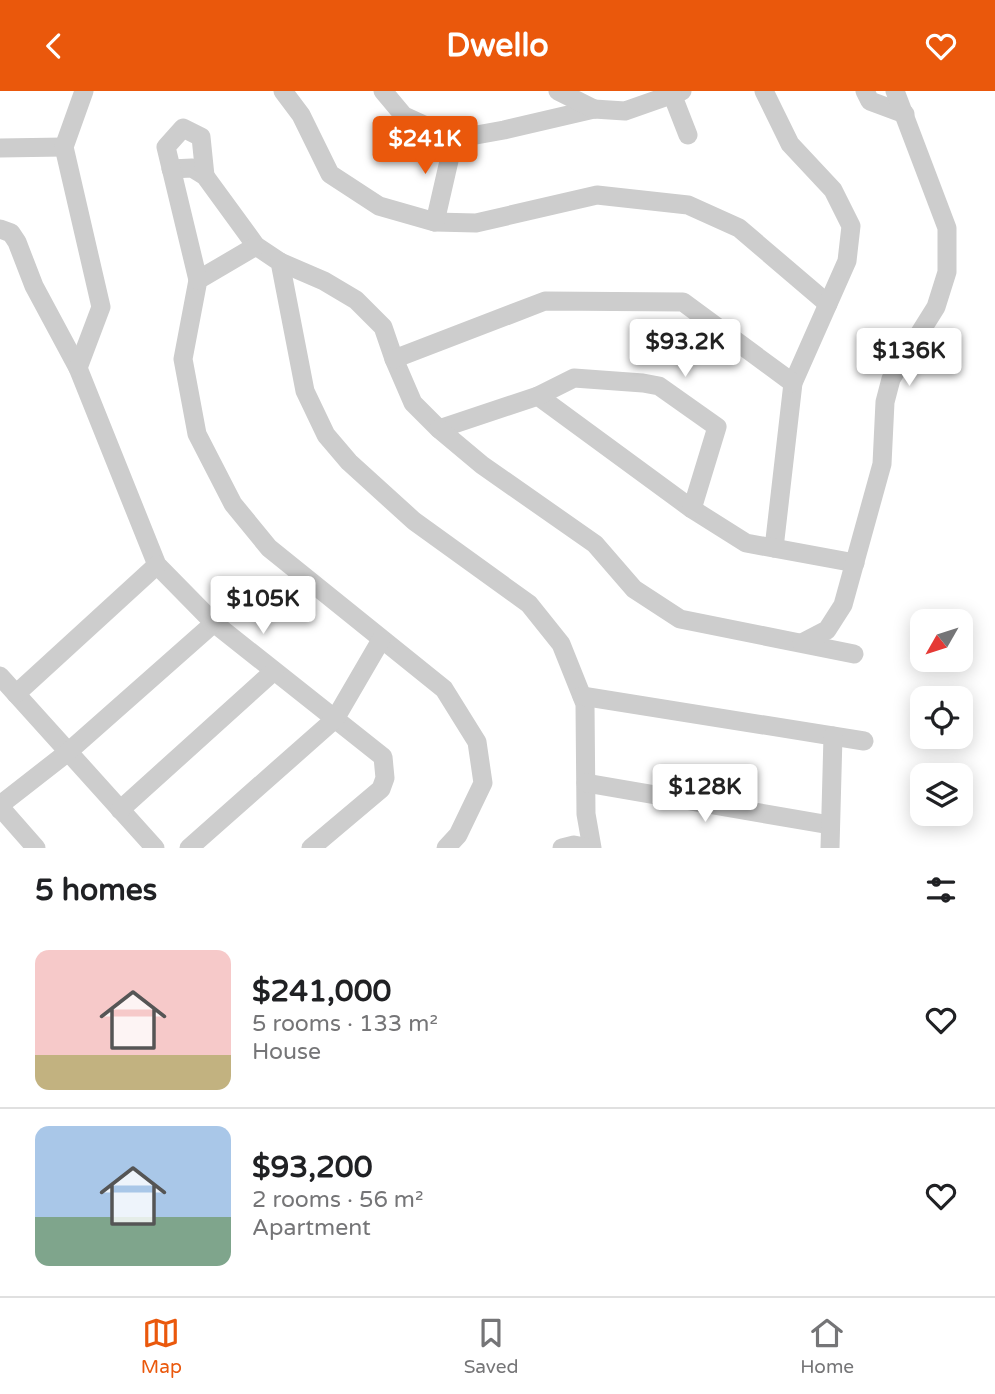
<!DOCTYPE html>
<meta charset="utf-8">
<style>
:root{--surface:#fff;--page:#f2f2f2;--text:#202124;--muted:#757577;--line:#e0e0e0;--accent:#ea580c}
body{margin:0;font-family:"Varela Round",sans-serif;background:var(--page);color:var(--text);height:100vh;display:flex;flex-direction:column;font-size:26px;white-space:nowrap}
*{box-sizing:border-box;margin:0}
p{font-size:23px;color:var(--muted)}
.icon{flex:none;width:38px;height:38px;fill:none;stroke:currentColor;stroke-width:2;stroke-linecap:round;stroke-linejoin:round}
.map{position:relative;height:757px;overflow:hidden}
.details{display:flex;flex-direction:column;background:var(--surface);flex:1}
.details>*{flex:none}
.needle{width:46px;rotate:231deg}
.fabs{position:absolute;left:910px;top:518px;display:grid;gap:14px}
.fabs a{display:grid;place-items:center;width:63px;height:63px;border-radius:14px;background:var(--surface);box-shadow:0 4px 18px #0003;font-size:35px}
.price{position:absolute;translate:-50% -60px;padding:0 16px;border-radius:7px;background:#fff;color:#222;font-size:23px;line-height:46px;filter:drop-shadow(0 2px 4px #0008)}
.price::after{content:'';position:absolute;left:50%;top:42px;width:21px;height:16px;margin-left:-10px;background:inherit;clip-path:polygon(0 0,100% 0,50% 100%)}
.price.on{background:var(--accent);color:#fff}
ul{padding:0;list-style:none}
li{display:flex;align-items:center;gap:21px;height:175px;padding:0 35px}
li+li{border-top:2px solid var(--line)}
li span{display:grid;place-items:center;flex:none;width:196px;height:140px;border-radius:14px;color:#555}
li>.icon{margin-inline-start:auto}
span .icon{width:84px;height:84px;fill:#fffc;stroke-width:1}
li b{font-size:30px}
h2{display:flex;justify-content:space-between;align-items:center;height:84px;padding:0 35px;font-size:30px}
header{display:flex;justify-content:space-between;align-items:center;height:91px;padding:0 35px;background:var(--accent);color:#fff;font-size:32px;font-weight:700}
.dock{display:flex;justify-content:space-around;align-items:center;height:98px;border-top:2px solid var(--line);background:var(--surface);font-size:19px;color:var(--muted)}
.dock a{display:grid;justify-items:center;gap:4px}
.dock .on{color:var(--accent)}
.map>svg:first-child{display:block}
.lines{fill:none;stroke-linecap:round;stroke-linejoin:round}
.minor{stroke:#cdcdcd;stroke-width:19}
</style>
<header><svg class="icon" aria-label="back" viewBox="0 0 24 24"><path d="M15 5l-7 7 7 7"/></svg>Dwello<svg class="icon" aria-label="heart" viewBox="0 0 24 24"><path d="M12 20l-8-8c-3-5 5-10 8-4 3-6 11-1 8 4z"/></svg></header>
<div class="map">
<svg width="995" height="757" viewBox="0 0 995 757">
<rect width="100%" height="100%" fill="#fff"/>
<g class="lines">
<g class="minor">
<path d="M283,0L301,24L330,83L379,115L435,131L476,132L597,104L688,114L739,137L828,213"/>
<path d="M383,0L404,25L454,48L504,39L594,18L625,20L682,0"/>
<path d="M558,0L594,18"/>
<path d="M764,0L790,53L833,99L851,135L847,170L793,292L774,457"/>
<path d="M865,0L870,10L905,23"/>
<path d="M672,3L688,44"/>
<path d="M0,57L64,56"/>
<path d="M171,78L192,77L205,85L256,155L280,171L305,300L326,344L349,371L414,430L529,513L561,553L585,613L586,723L592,757"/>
<path d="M435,131L454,48"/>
<path d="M0,138L11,142L17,151L34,195L78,277L157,474L214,532L383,666L385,687L381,698L311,757"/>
<path d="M256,155L198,189L183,268L197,343L233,413L269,457L444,598L477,651L483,692L458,744L446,757"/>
<path d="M280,171L324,190L356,209L383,236L394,268L413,312L439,338L538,305L692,418L746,452L855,472"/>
<path d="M198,189L166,56L183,37L201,46L205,85"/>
<path d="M394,268L545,210L683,211L793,292"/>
<path d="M78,277L101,216L64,56L84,0"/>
<path d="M538,305L574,287L643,292L659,295L717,336L692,418"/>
<path d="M439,338L482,374L595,453L634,498L680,528L854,563"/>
<path d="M802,552L827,539L843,514L882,373L885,311L891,288L936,216L947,181V137L895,0"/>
<path d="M0,585L155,757"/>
<path d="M16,603L157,474"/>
<path d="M582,605L864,650"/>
<path d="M586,692L830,734"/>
<path d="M0,714L68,661L214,532"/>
<path d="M0,716L36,757"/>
<path d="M120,719L274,580"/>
<path d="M189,757L335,628L381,549"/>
<path d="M562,757L574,754L590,757"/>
<path d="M830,757L833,645"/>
</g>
</g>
</svg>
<div class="fabs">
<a><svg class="needle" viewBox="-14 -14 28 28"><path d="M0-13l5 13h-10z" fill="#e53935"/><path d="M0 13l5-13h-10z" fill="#757577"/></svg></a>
<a><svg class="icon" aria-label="locate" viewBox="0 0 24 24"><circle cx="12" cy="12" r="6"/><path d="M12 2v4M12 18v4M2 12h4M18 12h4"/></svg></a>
<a><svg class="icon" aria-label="layers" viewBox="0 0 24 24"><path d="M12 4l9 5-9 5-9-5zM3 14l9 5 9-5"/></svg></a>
</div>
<b class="price on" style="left:425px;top:85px">$241K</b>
<b class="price" style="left:685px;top:288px">$93.2K</b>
<b class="price" style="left:909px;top:297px">$136K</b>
<b class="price" style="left:263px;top:545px">$105K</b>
<b class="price" style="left:705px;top:733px">$128K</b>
</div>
<section class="details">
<h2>5 homes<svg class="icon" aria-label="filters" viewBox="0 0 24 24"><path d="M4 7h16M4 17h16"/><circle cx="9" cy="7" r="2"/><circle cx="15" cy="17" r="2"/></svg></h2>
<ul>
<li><span style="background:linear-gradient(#f6c9c9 75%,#c2b280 0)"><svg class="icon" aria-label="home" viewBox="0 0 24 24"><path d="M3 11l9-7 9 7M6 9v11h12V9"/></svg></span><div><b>$241,000</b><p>5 rooms · 133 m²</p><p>House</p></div><svg class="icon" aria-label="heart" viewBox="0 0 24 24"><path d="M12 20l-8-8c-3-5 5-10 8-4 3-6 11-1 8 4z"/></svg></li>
<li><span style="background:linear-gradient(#a9c7e8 65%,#7fa58c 0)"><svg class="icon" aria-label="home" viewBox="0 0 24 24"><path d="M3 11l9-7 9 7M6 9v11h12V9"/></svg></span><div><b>$93,200</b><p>2 rooms · 56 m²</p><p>Apartment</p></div><svg class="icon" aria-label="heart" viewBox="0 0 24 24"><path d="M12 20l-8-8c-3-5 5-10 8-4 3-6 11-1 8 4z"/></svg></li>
</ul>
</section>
<nav class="dock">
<a class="on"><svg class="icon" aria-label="map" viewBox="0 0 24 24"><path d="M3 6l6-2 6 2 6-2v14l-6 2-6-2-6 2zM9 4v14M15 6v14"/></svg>Map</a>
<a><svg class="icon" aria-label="saved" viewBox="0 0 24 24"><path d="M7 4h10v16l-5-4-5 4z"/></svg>Saved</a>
<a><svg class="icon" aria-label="home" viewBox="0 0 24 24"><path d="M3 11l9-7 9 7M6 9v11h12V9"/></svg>Home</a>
</nav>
